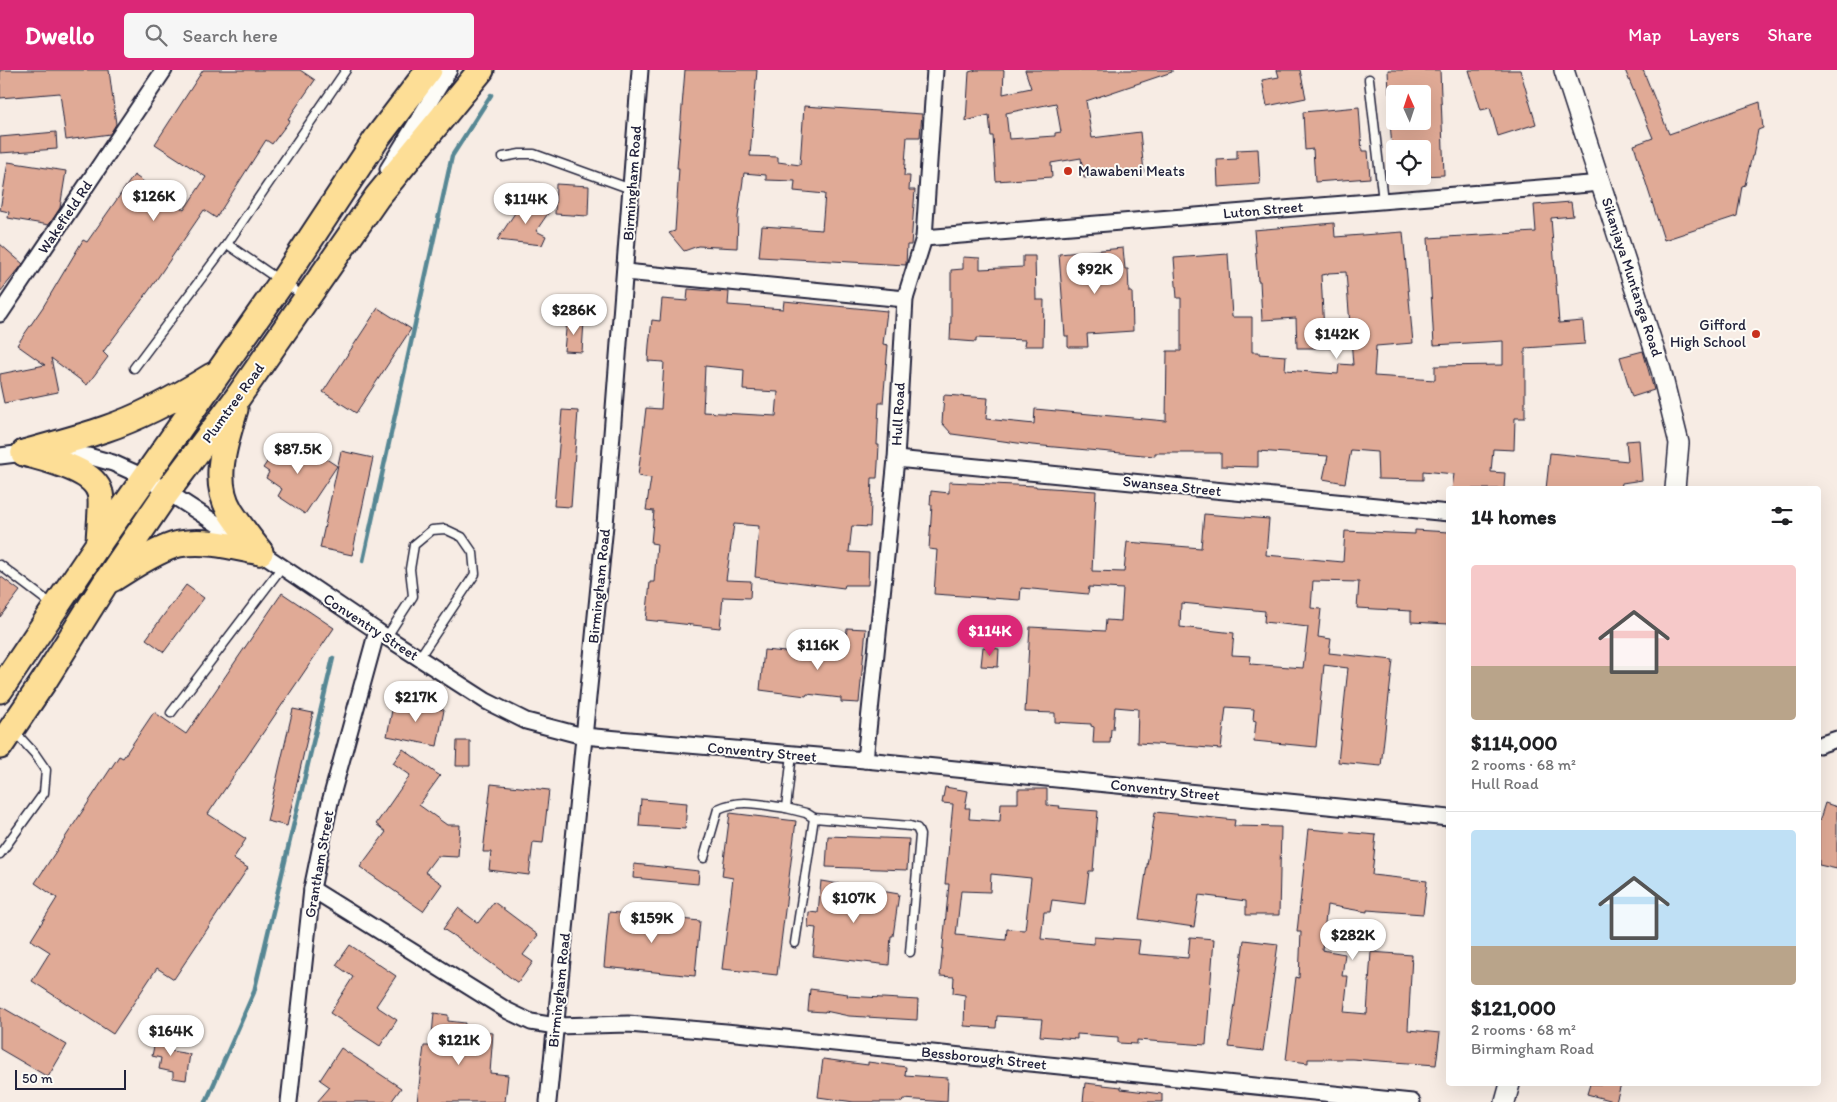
<!DOCTYPE html>
<meta charset="utf-8">
<style>
:root{--surface:#fff;--page:#f6f6f6;--text:#202124;--muted:#757577;--line:#e0e0e0;--accent:#db2777}
body{margin:0;font-family:Itim,sans-serif;background:var(--page);color:var(--text);height:100vh;display:flex;flex-direction:column;font-size:19px;white-space:nowrap}
*{box-sizing:border-box;margin:0}
p{font-size:16px;color:var(--muted)}
.icon{flex:none;width:28px;height:28px;fill:none;stroke:currentColor;stroke-width:2;stroke-linecap:round;stroke-linejoin:round}
.map{position:relative;flex:1;overflow:hidden}
.sheet{position:absolute;left:1446px;top:416px;width:375px;height:600px;display:flex;flex-direction:column;background:var(--surface);border-radius:5px;box-shadow:0 5px 20px #0002}
.sheet>*{flex:none}
.needle{width:32px;rotate:357deg}
.fabs{position:absolute;left:1386px;top:15px;display:grid;gap:10px}
.fabs a{display:grid;place-items:center;width:45px;height:45px;border-radius:5px;background:var(--surface);box-shadow:0 5px 20px #0002;font-size:25px}
.scale{position:absolute;left:15px;bottom:12px;width:111px;box-sizing:border-box;padding-left:5px;border:2px solid #22223b;border-top:0;font-size:14px;line-height:18px;white-space:nowrap;color:#22223b;-webkit-text-stroke:4px #fdfcf7;paint-order:stroke}
.price{position:absolute;translate:-50% -42px;padding:0 11px;border-radius:18px;background:#fff;color:#222;font-size:16px;line-height:32px;filter:drop-shadow(0 1px 2px #0008)}
.price::after{content:'';position:absolute;left:50%;top:30px;width:15px;height:11px;margin-left:-8px;background:inherit;clip-path:polygon(0 0,100% 0,50% 100%)}
.price.current{background:var(--accent);color:#fff}
ul{padding:0;list-style:none}
li{display:grid;align-content:center;gap:10px;height:265px;padding:0 25px}
li+li{border-top:1px solid var(--line)}
li span{display:grid;place-items:center;height:155px;border-radius:5px;color:#555}
li>.icon{margin-inline-start:auto}
span .icon{width:90px;height:90px;fill:#fffc;stroke-width:1}
li b{font-size:21px}
h2{display:flex;justify-content:space-between;align-items:center;height:60px;padding:0 25px;font-size:21px}
header{display:flex;align-items:center;gap:30px;box-sizing:border-box;height:70px;padding:0 25px;background:var(--accent);color:#fff}
header strong{font-size:24px}
nav{display:flex;gap:28px;margin-inline-start:auto;font-size:18px}
.search{width:350px;height:45px;background:var(--page);display:flex;align-items:center;gap:12px;box-sizing:border-box;padding:0 18px;border-radius:5px;color:var(--muted);font-size:19px}
.map>svg:first-child{display:block}
.lines{fill:none;stroke-linecap:round;stroke-linejoin:round}
.stream{stroke:#568794;stroke-width:4.5}
.building{fill:#e0aa96;stroke:#22223b;fill-rule:evenodd}
.service-casing{stroke:#22223b;stroke-width:11}
.minor-casing{stroke:#22223b;stroke-width:19}
.tertiary-casing{stroke:#22223b;stroke-width:22}
.trunk-casing{stroke:#22223b;stroke-width:29}
.service{stroke:#fdfcf7;stroke-width:8}
.minor{stroke:#fdfcf7;stroke-width:15}
.tertiary{stroke:#fdfcf7;stroke-width:19}
.trunk{stroke:#fdde96;stroke-width:25}
.poi-dot{fill:#c8321e;stroke:#fdfcf7;stroke-width:2}
.labels{text-anchor:middle;stroke-width:4;stroke-linejoin:round;paint-order:stroke}
.poi-label{font-size:15px;fill:#22223b;stroke:#fdfcf7;text-anchor:start}
.street-label{font-size:15px;fill:#22223b;stroke:#fdfcf7}
</style>
<header>
<strong>Dwello</strong>
<div class="search"><svg class="icon" aria-label="search" viewBox="0 0 24 24"><circle cx="10" cy="10" r="6"/><path d="M15 15l6 6"/></svg>Search here</div>
<nav><a>Map</a><a>Layers</a><a>Share</a></nav>
</header>
<div class="map">
<svg width="1837" height="1032" viewBox="0 0 1837 1032">
<rect width="100%" height="100%" fill="#f7ece4"/>
<filter id="ink" filterUnits="userSpaceOnUse"><feTurbulence type="fractalNoise" baseFrequency=".02" numOctaves="2"/><feDisplacementMap in="SourceGraphic" scale="10" xChannelSelector="R" yChannelSelector="G"/><feConvolveMatrix kernelMatrix="1 2 1 2 8 2 1 2 1" color-interpolation-filters="sRGB"/></filter>
<g filter="url(#ink)">
<g class="lines">
<g class="stream">
<path d="M363,491L452,86L491,25"/>
<path d="M206,1032L254,922L333,588"/>
</g>
</g>
<g class="building">
<path d="M0,0H109L116,54L110,64L66,70L60,23L0,28Z"/>
<path d="M203,0H300L315,10L288,49L290,50L272,74L266,70L216,148L204,140L150,219L103,282L108,287L87,315L51,288L58,322L4,333L0,314V304L45,295L17,275L43,237L83,170L87,172L134,105L184,140L206,107L155,74Z"/>
<path d="M685,0H757L750,86L778,87V92L800,95L804,36L922,44L920,67H907L904,106H910L909,120H915L911,175H907L906,195L759,187L762,156L822,160L825,124L794,121L795,111L766,110V105L744,103L738,147L737,178L698,176L684,181L669,163L675,161L679,98H677Z"/>
<path d="M976,0H1004L1003,24L1031,18L1025,0H1172V2L1086,31L1092,68L1140,62L1144,102L1084,108L1081,88L1051,93L1052,107L996,111L993,66H991L989,45L966,51L969,2ZM1056,33L1061,62L1055,63V66L1009,69L1006,43Z"/>
<path d="M1277,0H1300L1306,28L1267,36L1262,10L1279,7Z"/>
<path d="M1388,0H1440L1444,105L1422,106V79H1392L1390,51H1422V24H1389Z"/>
<path d="M1469,0H1520L1536,54L1498,66L1490,38L1481,40Z"/>
<path d="M1625,0H1643L1669,64L1760,32L1763,58L1758,60L1753,86H1752L1745,115L1742,116L1737,146L1664,170L1634,75L1653,68Z"/>
<path d="M1359,37L1362,81H1368L1370,108L1315,112L1313,79L1305,80L1303,42Z"/>
<path d="M56,62L57,79L0,83V67Z"/>
<path d="M1258,79L1260,114L1218,117L1217,90L1237,89V80Z"/>
<path d="M8,92L66,101L60,138L49,155L8,148L9,142L0,140Z"/>
<path d="M556,114L589,116L588,146L555,144Z"/>
<path d="M525,128L549,142L536,161L546,166L542,175L497,170Z"/>
<path d="M1571,132L1573,146L1551,148L1559,253L1583,251L1585,274L1525,278V348H1515L1514,380L1493,379L1491,402L1505,403L1504,419H1452L1454,404L1423,401V410L1378,409L1377,382L1351,380L1345,413L1323,409L1328,386L1258,381V397L1221,396V383H1155V386L1032,375L952,364L942,353L944,325L988,328L986,349L1034,354L1035,339L1166,351L1167,281H1181V228H1177L1174,188L1228,184L1232,247H1252V282H1259V284L1286,286L1285,300L1338,304L1339,294L1353,295L1346,202L1328,203V204L1321,205L1324,262H1329L1330,278H1297L1296,248L1262,250L1260,211H1258L1254,160L1334,153L1335,167L1403,162L1413,273L1376,276L1374,306L1435,310V296L1503,295V271L1434,275L1428,168L1536,162L1534,135Z"/>
<path d="M0,174L23,194L0,222Z"/>
<path d="M1123,178L1125,199H1128L1129,222H1132L1133,261L1087,264L1088,277H1068V266H1065L1059,184Z"/>
<path d="M1023,186H1035L1036,230H1044L1043,276H1024L1025,270L976,268V272L950,270L951,248V200L963,199V187L980,188V199L1023,197Z"/>
<path d="M688,219L729,222L728,235L783,239L784,231L887,241L883,274L888,275L883,333H879L877,375H879L878,394L877,408H872L870,457L852,456L849,482L869,483L868,515H845L844,518L755,507L759,456L734,454L726,510L751,511L750,528L723,527L720,558L646,550L650,512H654L657,474L651,473L654,441L646,440L651,408L638,406L646,338L661,339L664,292L648,291L649,275L652,250L660,251L662,229L687,231ZM705,296L744,300L743,320L778,322L776,346L703,342Z"/>
<path d="M378,238L411,259L356,343L323,322Z"/>
<path d="M567,249L584,251L582,282L564,281Z"/>
<path d="M1643,281L1654,320L1632,327L1620,287Z"/>
<path d="M562,340L578,341L571,437L554,436Z"/>
<path d="M283,369L307,385L311,379L337,396L305,444L278,426L282,419L266,408L269,402L263,398Z"/>
<path d="M1639,370L1642,410L1622,413L1621,419H1546L1550,383L1628,391L1626,371Z"/>
<path d="M341,381L373,388L352,485L320,478Z"/>
<path d="M949,412L1036,416V417L1096,421L1092,501L1124,502L1127,472L1201,478L1204,444L1269,449L1266,485L1343,492L1345,461L1415,464V460L1449,462V554L1411,552V541L1357,538L1359,512L1313,511L1311,538L1321,539L1318,567L1331,569L1329,583L1393,590L1381,696L1338,692L1348,598L1324,595L1316,677L1254,671L1256,651L1253,650L1254,639L1226,637L1221,679L1173,675L1137,673L1138,639L1115,637L1113,659H1111L1110,673H1093L1094,657L1091,656V654L1055,652V643L1025,642L1030,557L1105,561L1106,550L1121,551L1123,519L1089,517L1088,524L1021,518L1020,530L934,524L937,480L929,479L932,435H930L931,421L949,423ZM1181,533L1265,541L1264,552L1308,557L1303,598L1250,594L1251,586L1232,585L1234,563L1180,557Z"/>
<path d="M0,506L20,521L0,547Z"/>
<path d="M186,515L204,528L164,582L146,569Z"/>
<path d="M282,523L334,558L208,744L246,769L233,789L248,798L174,909L157,898L113,964L32,911L50,882L31,870L57,828L35,813L119,686L123,688L154,642L186,664Z"/>
<path d="M847,558L866,559L859,633L841,632V628L807,624L806,626L760,620L764,580L819,585L820,578L845,581Z"/>
<path d="M983,577L999,579L998,597L981,596Z"/>
<path d="M394,630L444,640L437,676L387,666Z"/>
<path d="M293,639L313,643L287,756L267,751Z"/>
<path d="M457,671H470V696H456Z"/>
<path d="M403,679L440,706L419,735L447,755H460L458,787L437,786L425,802L442,814L423,841L360,797L386,762L376,754L410,705L393,693Z"/>
<path d="M491,714L549,720L543,773L533,772L529,805L489,800L491,782H483Z"/>
<path d="M945,717L968,721L965,738H970L969,749L1000,751L1001,733H1018V719H1047V735L1060,736L1059,738L1098,741L1093,801H1089L1085,834L1052,830L1050,842H1044L1041,869L1094,874V867L1140,870L1138,884L1188,888L1190,867L1214,869L1206,975L1137,970V974L1118,973V967L1077,964V969L1040,966L1042,949L997,946L996,958L964,956L965,925L953,923L954,907L940,906L949,814H945L953,734L942,733ZM991,804L1031,808L1025,860L1007,859L1006,870L956,865L961,821L990,822Z"/>
<path d="M641,729L687,733L685,759L639,756Z"/>
<path d="M1825,733L1837,737V799L1819,795V752Z"/>
<path d="M1155,742L1235,750L1234,756L1281,757L1279,845H1246V831L1199,825L1194,857L1139,849Z"/>
<path d="M730,743L796,751L777,905L722,899L733,808L722,806Z"/>
<path d="M1308,759L1376,765L1372,805L1427,811L1423,844L1367,840V842L1327,835L1322,880L1345,884L1342,906H1348L1344,942L1367,944L1371,882L1412,885L1408,960L1440,963L1436,995L1352,989H1308V993L1286,990L1296,907L1299,908L1301,862H1297Z"/>
<path d="M828,766L909,769L907,800L826,797Z"/>
<path d="M634,794L699,801L698,814L633,808Z"/>
<path d="M821,811L899,824L893,866H891L889,895L813,886L816,858L808,857L809,842L818,843Z"/>
<path d="M494,832L538,865L523,885L533,892L518,913L457,868L443,859L458,838L478,853Z"/>
<path d="M609,842L700,851L695,906L604,897Z"/>
<path d="M1244,870L1278,874L1263,981L1229,977Z"/>
<path d="M350,875L396,906L376,936L397,950L380,976L330,943L353,907L336,895Z"/>
<path d="M810,919L848,924L847,926L918,930L917,950L849,946L825,941V942L808,941Z"/>
<path d="M0,936L67,975L48,1007L0,979Z"/>
<path d="M434,943L448,945V951L465,953L464,961L493,963L490,1003L508,1005L505,1032H417L424,976H431Z"/>
<path d="M157,962L174,965L171,981L190,984L186,1010L173,1008V1002L159,999L161,988L152,986Z"/>
<path d="M341,978L401,1018L391,1032H317L330,1017L320,1010Z"/>
<path d="M823,989L868,995V992L906,997L905,1005L948,1008L947,1032L903,1029L902,1032H854L818,1027Z"/>
<path d="M1085,1013L1121,1017V1019L1162,1024V1032H1083Z"/>
<path d="M1590,1014H1621L1616,1032L1587,1024Z"/>
</g>
<g class="lines">
<defs>
<g id="service">
<path d="M1369,9L1383,131"/>
<path d="M503,87L520,84H534L631,119"/>
<path d="M227,174L282,212L304,226"/>
<path d="M134,298L227,174L346,0"/>
<path d="M0,495L54,536"/>
<path d="M386,568L413,526L410,499L414,475L432,460L445,459L462,467L473,483L475,504L419,588"/>
<path d="M171,643L282,497"/>
<path d="M792,684L786,738L806,743L814,748L795,873"/>
<path d="M814,748L910,756L917,758L920,765L910,882"/>
<path d="M0,784L44,723L46,700L35,684L15,662"/>
<path d="M704,788L718,739C742,728 761,735 786,738"/>
</g>
<g id="minor">
<path d="M388,99L449,0"/>
<path d="M924,168L1602,113"/>
<path d="M625,202L905,229"/>
<path d="M0,244L164,0"/>
<path d="M0,386L24,383H58L88,386L113,393L146,408L260,482L377,561L486,631L526,651L583,666L865,690L1449,748"/>
<path d="M896,389L1449,443"/>
<path d="M1819,675L1837,669"/>
<path d="M865,690L896,389L905,229L924,168L935,0"/>
<path d="M312,819L508,941L531,952L556,956L628,954L726,962L1412,1032"/>
<path d="M289,1032L312,819L330,732L377,561"/>
<path d="M548,1032L605,455L640,0"/>
</g>
<g id="tertiary">
<path d="M1564,0L1661,300L1679,373L1675,419"/>
<path d="M1505,1032L1510,1014"/>
</g>
<g id="trunk">
<path d="M235,339C226,371 211,409 230,441C239,455 250,469 260,482"/>
<path d="M24,383C51,375 79,368 105,359C144,346 178,327 212,306"/>
<path d="M24,383C45,389 94,399 100,423C103,433 99,461 99,473"/>
<path d="M112,509C130,498 159,478 179,474C206,469 234,477 260,482"/>
<path d="M0,620L99,473L282,212L377,68L429,0"/>
<path d="M0,676L44,611L106,512L167,422L238,327L377,127L481,0"/>
</g>
</defs>
<use href="#service" class="service-casing"/>
<use href="#minor" class="minor-casing"/>
<use href="#tertiary" class="tertiary-casing"/>
<use href="#trunk" class="trunk-casing"/>
<use href="#service" class="service"/>
<use href="#minor" class="minor"/>
<use href="#tertiary" class="tertiary"/>
<use href="#trunk" class="trunk"/>
</g>
</g>
<g class="poi-dot">
<circle cx="1068" cy="101" r="5"/>
<circle cx="1756" cy="264" r="5"/>
</g>
<g class="labels">
<g class="poi-label">
<text x="1078" y="106">Mawabeni Meats</text>
<text x="1746" y="260" text-anchor="end">Gifford<tspan x="1746" dy="17">High School</tspan></text>
</g>
<g class="street-label">
<text transform="translate(632 113) rotate(-86)" y="5">Birmingham Road</text>
<text transform="translate(1263 140) rotate(-5)" y="5">Luton Street</text>
<text transform="translate(65 147) rotate(-56)" y="5">Wakefield Rd</text>
<text transform="translate(1632 207) rotate(72)" y="5">Sikanjaya Muntanga Road</text>
<text transform="translate(233 333) rotate(-54)" y="5">Plumtree Road</text>
<text transform="translate(898 344) rotate(-87)" y="5">Hull Road</text>
<text transform="translate(1172 416) rotate(6)" y="5">Swansea Street</text>
<text transform="translate(599 516) rotate(-84)" y="5">Birmingham Road</text>
<text transform="translate(371 557) rotate(33)" y="5">Conventry Street</text>
<text transform="translate(762 682) rotate(5)" y="5">Conventry Street</text>
<text transform="translate(1165 720) rotate(6)" y="5">Conventry Street</text>
<text transform="translate(319 794) rotate(-80)" y="5">Grantham Street</text>
<text transform="translate(559 920) rotate(-84)" y="5">Birmingham Road</text>
<text transform="translate(984 988) rotate(6)" y="5">Bessborough Street</text>
</g>
</g>
</svg>
<div class="fabs">
<a><svg class="needle" viewBox="-14 -14 28 28"><path d="M0-13l5 13h-10z" fill="#e53935"/><path d="M0 13l5-13h-10z" fill="#757577"/></svg></a>
<a><svg class="icon" aria-label="locate" viewBox="0 0 24 24"><circle cx="12" cy="12" r="6"/><path d="M12 2v4M12 18v4M2 12h4M18 12h4"/></svg></a>
</div>
<div class="scale">50 m</div>
<b class="price" style="left:154px;top:152px">$126K</b>
<b class="price" style="left:526px;top:155px">$114K</b>
<b class="price" style="left:1095px;top:225px">$92K</b>
<b class="price" style="left:574px;top:266px">$286K</b>
<b class="price" style="left:1337px;top:290px">$142K</b>
<b class="price" style="left:298px;top:405px">$87.5K</b>
<b class="price current" style="left:990px;top:587px">$114K</b>
<b class="price" style="left:818px;top:601px">$116K</b>
<b class="price" style="left:416px;top:653px">$217K</b>
<b class="price" style="left:854px;top:854px">$107K</b>
<b class="price" style="left:652px;top:874px">$159K</b>
<b class="price" style="left:1353px;top:891px">$282K</b>
<b class="price" style="left:171px;top:987px">$164K</b>
<b class="price" style="left:459px;top:996px">$121K</b>
<section class="sheet">
<h2>14 homes<svg class="icon" aria-label="filters" viewBox="0 0 24 24"><path d="M4 7h16M4 17h16"/><circle cx="9" cy="7" r="2"/><circle cx="15" cy="17" r="2"/></svg></h2>
<ul>
<li><span style="background:linear-gradient(#f6c9c9 65%,#b9a48a 0)"><svg class="icon" aria-label="home" viewBox="0 0 24 24"><path d="M3 11l9-7 9 7M6 9v11h12V9"/></svg></span><div><b>$114,000</b><p>2 rooms · 68 m²</p><p>Hull Road</p></div></li>
<li><span style="background:linear-gradient(#bfe0f5 75%,#b9a48a 0)"><svg class="icon" aria-label="home" viewBox="0 0 24 24"><path d="M3 11l9-7 9 7M6 9v11h12V9"/></svg></span><div><b>$121,000</b><p>2 rooms · 68 m²</p><p>Birmingham Road</p></div></li>
</ul>
</section>
</div>
